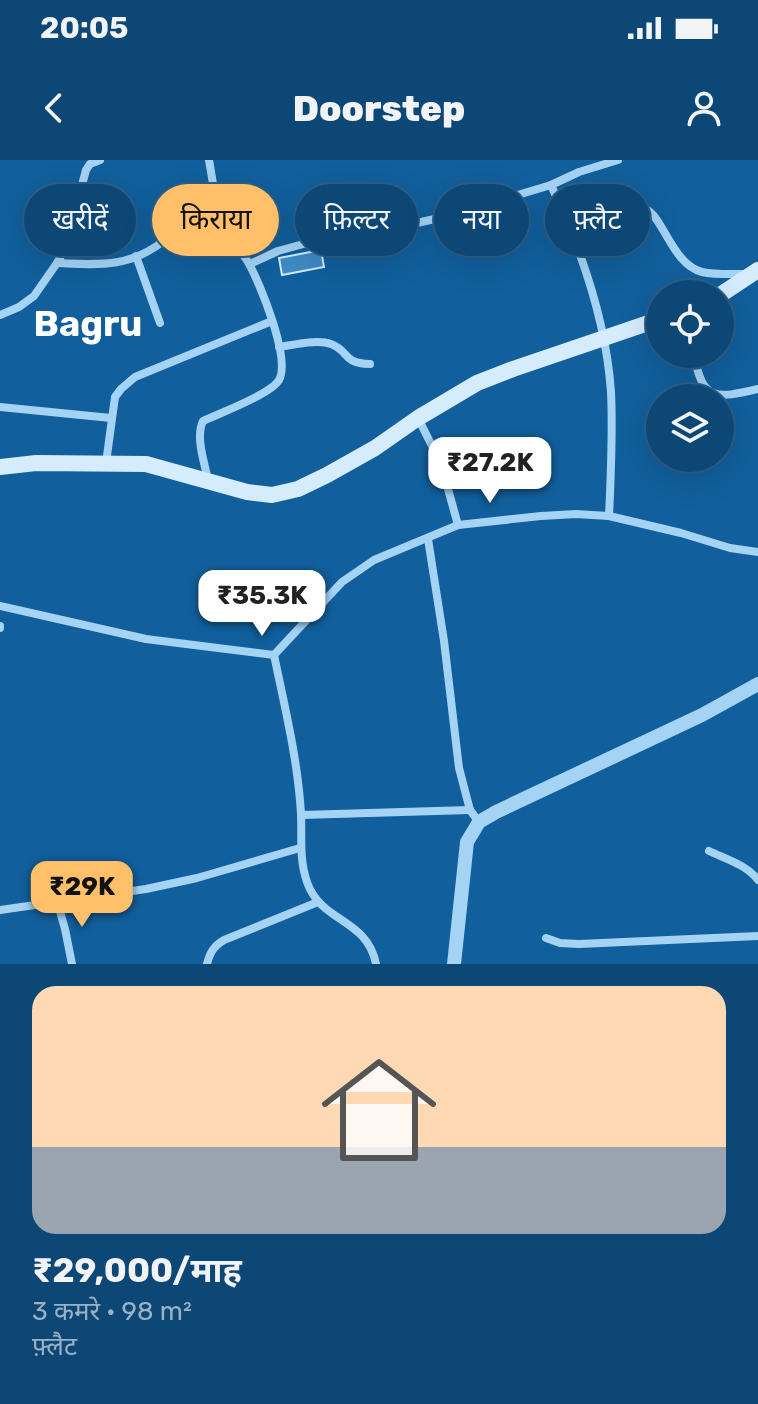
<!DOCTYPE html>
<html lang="hi">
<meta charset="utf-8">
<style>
:root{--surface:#0d4775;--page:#1b517d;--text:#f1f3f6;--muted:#9ab2c5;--line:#2d5f87;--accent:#ffc069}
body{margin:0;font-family:Rubik,"Noto Sans Devanagari",sans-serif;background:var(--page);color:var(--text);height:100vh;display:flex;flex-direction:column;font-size:30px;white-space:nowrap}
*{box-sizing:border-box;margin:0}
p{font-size:26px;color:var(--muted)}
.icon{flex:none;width:44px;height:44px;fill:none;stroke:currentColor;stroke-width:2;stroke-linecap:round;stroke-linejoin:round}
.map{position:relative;height:804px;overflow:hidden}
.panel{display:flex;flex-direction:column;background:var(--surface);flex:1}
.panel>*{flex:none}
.hud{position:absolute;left:24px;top:24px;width:710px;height:72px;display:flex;gap:16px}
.controls{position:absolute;left:646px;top:120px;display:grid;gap:16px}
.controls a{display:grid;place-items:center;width:88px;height:88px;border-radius:50%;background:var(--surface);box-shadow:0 8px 32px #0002,0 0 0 2px var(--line);font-size:40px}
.price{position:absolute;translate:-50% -68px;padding:0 18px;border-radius:16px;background:#fff;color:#222;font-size:26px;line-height:52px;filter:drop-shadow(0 2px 4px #0008)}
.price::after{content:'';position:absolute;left:50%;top:48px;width:24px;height:18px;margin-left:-12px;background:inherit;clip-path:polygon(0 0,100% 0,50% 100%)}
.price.current{background:var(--accent);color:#111}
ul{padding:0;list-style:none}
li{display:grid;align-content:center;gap:16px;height:424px;padding:0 32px}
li+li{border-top:2px solid var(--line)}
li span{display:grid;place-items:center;height:248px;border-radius:24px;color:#555}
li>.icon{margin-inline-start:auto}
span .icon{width:144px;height:144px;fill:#fffc;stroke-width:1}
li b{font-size:34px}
.pill{padding:0 28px;border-radius:36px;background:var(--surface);box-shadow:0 8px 32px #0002,0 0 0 2px var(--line);font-size:28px;line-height:72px}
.pill.current{background:var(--accent);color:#111}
.status{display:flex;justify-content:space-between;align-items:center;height:56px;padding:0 40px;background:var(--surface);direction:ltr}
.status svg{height:22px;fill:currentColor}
header{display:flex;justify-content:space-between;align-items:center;height:104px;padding:0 32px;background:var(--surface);font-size:36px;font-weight:800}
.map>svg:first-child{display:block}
.building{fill:#3e8bc5;stroke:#ceeafe;stroke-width:2}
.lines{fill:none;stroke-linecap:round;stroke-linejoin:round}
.minor{stroke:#a5d3f4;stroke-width:8}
.tertiary{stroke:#a5d3f4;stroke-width:14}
.secondary{stroke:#d5ecfd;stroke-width:16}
.labels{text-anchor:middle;stroke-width:6;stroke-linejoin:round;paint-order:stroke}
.district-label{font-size:36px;font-weight:bold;fill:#fff;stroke:#115f9c}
</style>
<div class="status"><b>20:05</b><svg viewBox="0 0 49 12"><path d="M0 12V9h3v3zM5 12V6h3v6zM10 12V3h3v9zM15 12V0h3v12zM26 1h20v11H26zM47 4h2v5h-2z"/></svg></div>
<header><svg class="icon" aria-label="back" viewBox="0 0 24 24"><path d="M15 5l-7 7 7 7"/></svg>Doorstep<svg class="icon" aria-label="person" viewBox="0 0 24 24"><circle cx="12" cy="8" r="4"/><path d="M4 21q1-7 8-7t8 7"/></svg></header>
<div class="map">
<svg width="758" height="804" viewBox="0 0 758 804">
<rect width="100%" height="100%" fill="#115f9c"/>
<path class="building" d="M321,90L324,107L282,115L279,98Z"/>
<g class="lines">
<g class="minor">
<path d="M551,25L579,12L618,0"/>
<path d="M628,38C638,43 647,48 654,56C668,74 678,106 702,112C716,115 732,114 746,114"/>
<path d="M136,96L160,163"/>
<path d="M57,103C99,105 131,108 166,79C186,63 193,53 218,43"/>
<path d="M250,104L278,91L307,83L390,69L448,56L551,25C581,89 606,160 611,232C613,273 611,314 609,356"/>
<path d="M0,155L19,147L34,136L57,103L65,89L86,10L90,4L100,0"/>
<path d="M279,187C294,185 317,179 331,184C350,191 341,203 370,204"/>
<path d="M694,194C702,241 716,239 758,229"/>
<path d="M0,247L111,258"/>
<path d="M418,258L441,304L458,365"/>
<path d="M106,303L115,237L121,229L135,217L272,161"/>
<path d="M208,321C205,303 195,278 203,261C220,253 271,234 279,220C291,199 260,123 248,102C240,89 228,76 221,61C216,47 212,16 209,0"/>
<path d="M428,379L444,481L459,608L470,650L479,662"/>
<path d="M0,446L146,479L274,495C285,548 298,601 301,654C302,677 299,699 307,722C321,763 367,758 376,804"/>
<path d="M0,466V468"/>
<path d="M274,495L342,422L374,400L458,365L541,356L576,354L609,356L681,373L730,388L758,392"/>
<path d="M301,655L470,650"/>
<path d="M709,691C726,699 747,705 758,720"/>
<path d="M57,741L65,769L72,804"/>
<path d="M0,750L146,729L197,718L300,688"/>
<path d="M546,778L560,783L579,784L758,776"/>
<path d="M207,804C210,792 214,786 224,780L318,742"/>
</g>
<path class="tertiary" d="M454,804L467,682L479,662L496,652L702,555L758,524"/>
<g class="secondary">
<path d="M720,135L758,110"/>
<path d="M0,307L36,303L146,304L247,332L272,335L298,329L327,315L375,288L418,258L477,223L513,209L660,159"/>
</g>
</g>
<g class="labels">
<g class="district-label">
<text x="88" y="176">Bagru</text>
</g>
</g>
</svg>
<div class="controls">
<a><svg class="icon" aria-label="locate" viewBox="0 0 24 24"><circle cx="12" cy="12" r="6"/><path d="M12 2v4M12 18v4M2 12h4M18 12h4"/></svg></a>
<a><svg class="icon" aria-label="layers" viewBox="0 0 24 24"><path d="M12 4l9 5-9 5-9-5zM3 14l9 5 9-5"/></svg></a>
</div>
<b class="price" style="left:490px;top:345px">₹27.2K</b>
<b class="price" style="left:262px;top:478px">₹35.3K</b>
<b class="price current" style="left:82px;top:769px">₹29K</b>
<div class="hud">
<a class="pill">खरीदें</a>
<a class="pill current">किराया</a>
<a class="pill">फ़िल्टर</a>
<a class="pill">नया</a>
<a class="pill">फ़्लैट</a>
</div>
</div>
<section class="panel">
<ul>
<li><span style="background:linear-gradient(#ffd9b3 65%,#9aa5b1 0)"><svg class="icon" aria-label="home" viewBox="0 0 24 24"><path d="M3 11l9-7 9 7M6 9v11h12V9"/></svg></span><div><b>₹29,000/माह</b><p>3 कमरे · 98 m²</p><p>फ़्लैट</p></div></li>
</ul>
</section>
